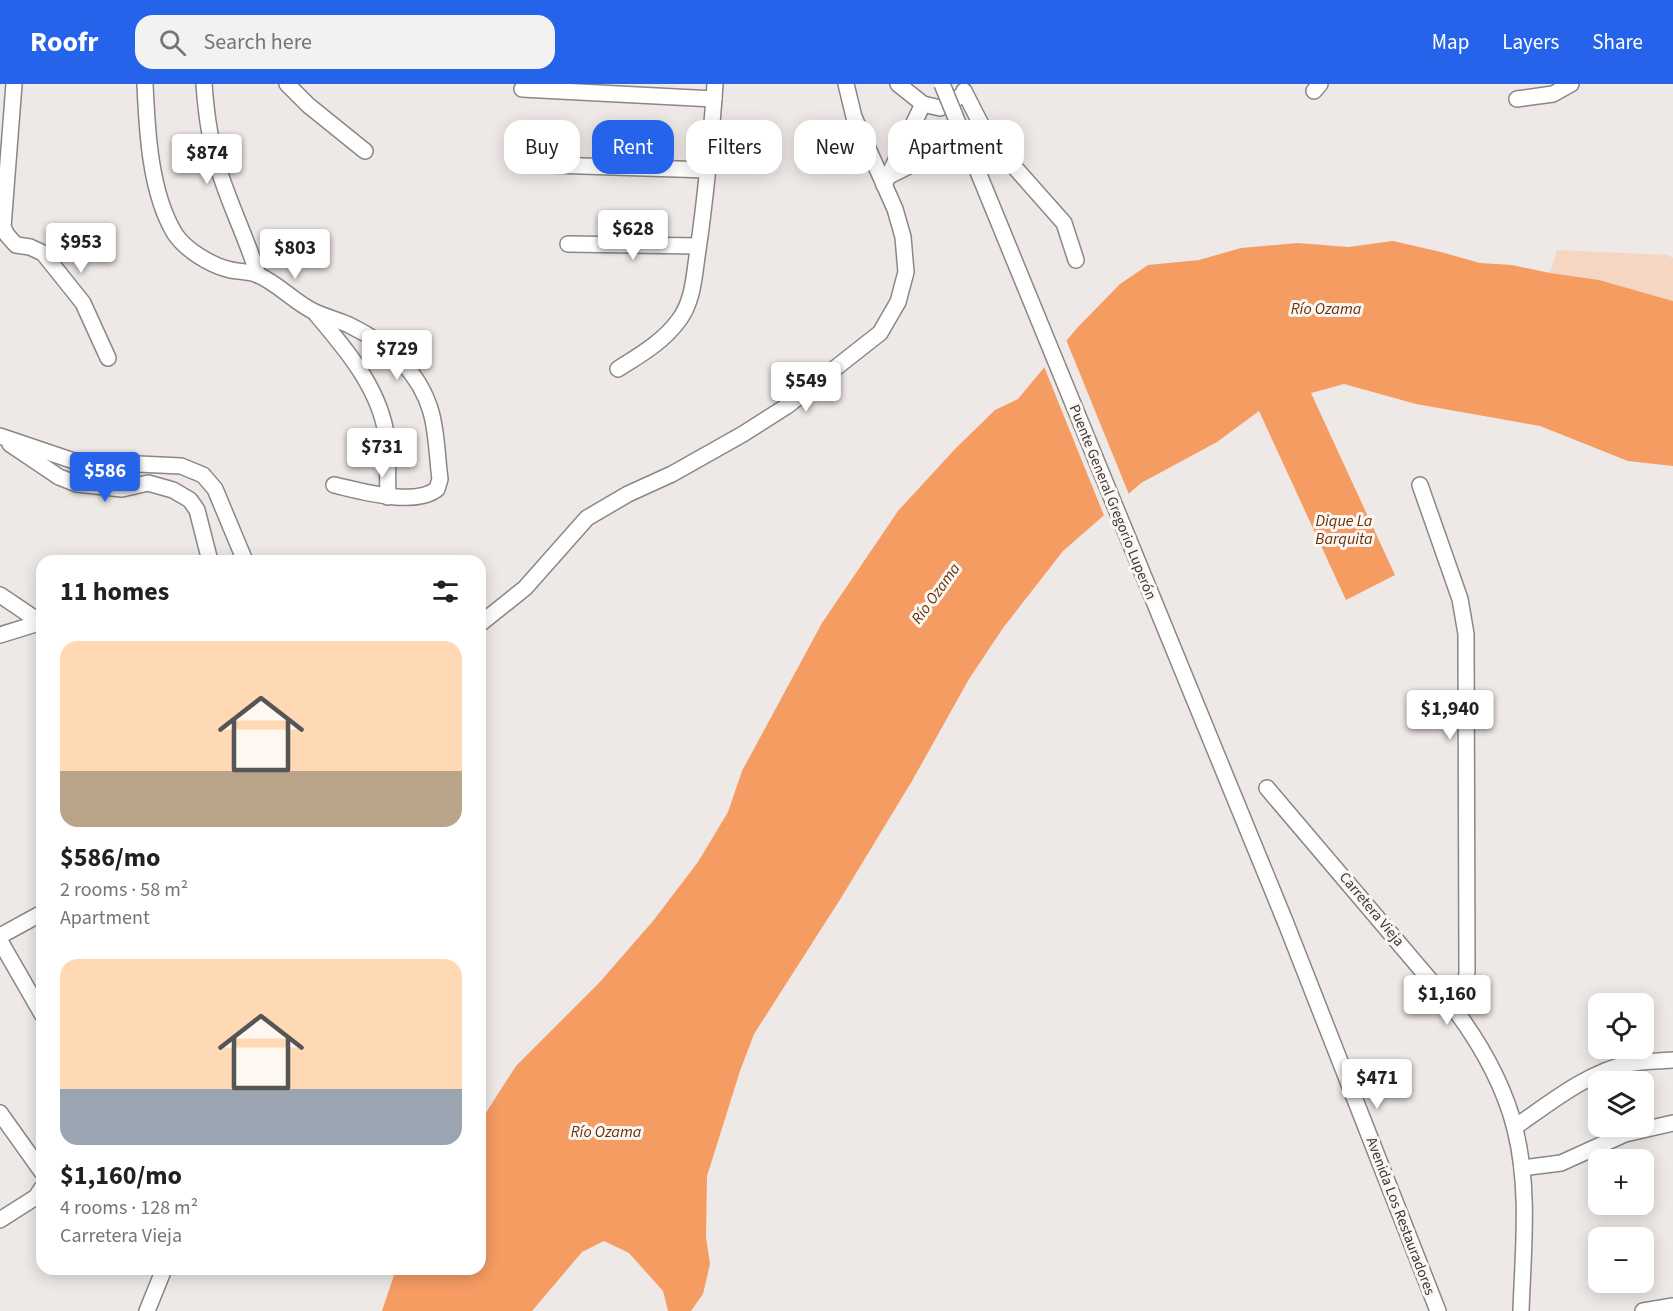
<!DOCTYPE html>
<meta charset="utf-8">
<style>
:root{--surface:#fff;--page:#f2f2f2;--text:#202124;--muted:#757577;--accent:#2563eb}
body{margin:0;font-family:"Source Sans 3",sans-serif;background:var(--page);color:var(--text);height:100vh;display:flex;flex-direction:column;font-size:22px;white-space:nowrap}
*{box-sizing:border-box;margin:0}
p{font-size:20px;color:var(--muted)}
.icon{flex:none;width:33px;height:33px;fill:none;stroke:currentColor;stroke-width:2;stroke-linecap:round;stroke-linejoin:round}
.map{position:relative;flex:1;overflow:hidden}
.drawer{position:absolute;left:36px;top:471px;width:450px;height:720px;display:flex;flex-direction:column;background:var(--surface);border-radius:18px;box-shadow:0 3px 15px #0003}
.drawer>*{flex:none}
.top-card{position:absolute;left:504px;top:36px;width:570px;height:54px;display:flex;gap:12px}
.buttons{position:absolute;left:1588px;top:909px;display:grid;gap:12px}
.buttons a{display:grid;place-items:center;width:66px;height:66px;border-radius:12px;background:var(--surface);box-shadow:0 3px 15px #0003;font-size:30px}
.price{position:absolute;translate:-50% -51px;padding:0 14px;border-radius:6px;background:#fff;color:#222;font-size:20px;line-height:39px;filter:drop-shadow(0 2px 3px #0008)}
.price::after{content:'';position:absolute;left:50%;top:36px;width:18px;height:14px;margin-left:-9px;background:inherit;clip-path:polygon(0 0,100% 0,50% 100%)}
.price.current{background:var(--accent);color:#fff}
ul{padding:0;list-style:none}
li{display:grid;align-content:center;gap:12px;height:318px;padding:0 24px}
li span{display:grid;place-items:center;height:186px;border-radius:18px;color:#555}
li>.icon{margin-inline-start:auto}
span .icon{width:108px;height:108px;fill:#fffc;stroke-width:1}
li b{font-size:26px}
h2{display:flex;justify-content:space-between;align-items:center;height:72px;padding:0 24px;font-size:26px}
.pill{padding:0 21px;border-radius:18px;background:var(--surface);box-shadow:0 3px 15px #0003;font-size:21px;line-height:54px}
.pill.current{background:var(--accent);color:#fff}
header{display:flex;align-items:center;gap:36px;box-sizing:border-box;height:84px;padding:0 30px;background:var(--accent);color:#fff}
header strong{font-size:28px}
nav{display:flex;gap:33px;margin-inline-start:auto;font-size:21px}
.search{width:420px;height:54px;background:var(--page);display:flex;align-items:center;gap:15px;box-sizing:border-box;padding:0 21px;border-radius:18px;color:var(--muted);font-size:22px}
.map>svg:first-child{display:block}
.green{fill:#f5d6c3}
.water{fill:#f59c63}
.pier{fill:#eee9e6}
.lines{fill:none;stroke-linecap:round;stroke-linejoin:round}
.minor-casing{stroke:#8b8784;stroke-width:18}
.minor{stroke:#fff;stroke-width:15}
.minor-bridge-casing{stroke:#8b8784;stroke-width:18;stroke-linecap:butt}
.minor-bridge{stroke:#fff;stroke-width:15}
.labels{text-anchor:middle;stroke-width:6;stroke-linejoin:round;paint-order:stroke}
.street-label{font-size:15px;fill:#3a3837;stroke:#fcf7f4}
.water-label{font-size:16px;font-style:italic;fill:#683002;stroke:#fcf7f4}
</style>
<header>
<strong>Roofr</strong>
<div class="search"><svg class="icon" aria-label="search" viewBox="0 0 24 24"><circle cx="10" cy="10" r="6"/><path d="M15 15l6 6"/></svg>Search here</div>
<nav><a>Map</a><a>Layers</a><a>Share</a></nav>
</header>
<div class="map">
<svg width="1673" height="1227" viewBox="0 0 1673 1227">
<rect width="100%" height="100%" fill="#eee9e6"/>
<path class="green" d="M1557,166L1667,171L1673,174V217L1599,196L1550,189Z"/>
<path class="water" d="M1393,157L1441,168L1480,179L1512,181L1550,189L1599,196L1673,217V382L1628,377L1540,342L1416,320L1344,300L1311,309L1395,491L1346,516L1259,327L1217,358L1141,399L1063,467L1003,544L969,595L912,697L841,814L754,950L740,987L707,1092L706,1153L710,1180L703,1210L691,1227H668L663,1207L629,1169L604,1157L582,1168L532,1227H382L396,1185H480V1038L516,982L599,899L653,837L698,778L728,728L742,687L822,539L898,427L955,365L995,326L1018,315L1077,244L1120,200L1148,181L1199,176L1241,164L1298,159L1348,163Z"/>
<path class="pier" d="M1065,253L1130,413L1105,434L1043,280Z"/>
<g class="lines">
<defs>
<g id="minor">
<path d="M14,0L3,143L7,151L16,161L30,163L43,169L83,219L108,274"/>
<path d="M145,0C147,47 150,109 175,150C186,166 209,180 227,185C237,188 249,187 258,191C279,200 295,219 315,228C326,233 338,236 349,241C386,259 419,286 431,328C437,349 437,373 440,395L437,405C415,423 360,407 334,401"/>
<path d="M204,0C206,29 210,59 219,86C230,122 247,155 258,191"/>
<path d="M287,0L308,21L365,67"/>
<path d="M898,0L923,20L940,24L959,13"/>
<path d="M522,5L714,15"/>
<path d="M964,7L987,52L1064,139L1076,176"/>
<path d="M1314,7L1320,0"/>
<path d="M1517,15L1553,10L1571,0"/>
<path d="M551,81L708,86"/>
<path d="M891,91L937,68"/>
<path d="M884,101L923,20"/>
<path d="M568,160L698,162"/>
<path d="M316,230C344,263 376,300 385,344C389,366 387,391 388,413"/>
<path d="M618,285C640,271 663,258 679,236C694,216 694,190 698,166C706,111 711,56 715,0"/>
<path d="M0,352L74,377L181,382L203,391L215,405L245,477"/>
<path d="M10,360L59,393L77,400L122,405L148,399L173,406L190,416L197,426L210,477"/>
<path d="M1420,401L1460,515L1466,550L1467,887C1466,902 1463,911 1453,923"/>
<path d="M0,511L40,538"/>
<path d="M480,540L525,504L587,434L628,410L672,390L743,350L787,322L880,249L898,218L906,188L903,153L895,125L854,33L846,0"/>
<path d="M0,551L42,538"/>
<path d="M1267,704L1453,923C1480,959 1504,1001 1515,1045C1530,1104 1523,1167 1521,1227"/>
<path d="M1285,837L1438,1227"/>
<path d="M0,852L42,829"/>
<path d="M0,857L42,930"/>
<path d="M0,1029L42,1088"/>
<path d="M1515,1043C1547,1021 1588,988 1627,980C1642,977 1658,977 1673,976"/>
<path d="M1522,1084L1561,1079L1625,1050L1673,1039"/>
<path d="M0,1136L36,1113L42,1104"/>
<path d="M147,1227L164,1185"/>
<path d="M1643,1227L1673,1222"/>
</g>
</defs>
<use href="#minor" class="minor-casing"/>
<use href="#minor" class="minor"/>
<defs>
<path id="minor-bridge" d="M942,0L1285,837"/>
</defs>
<use href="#minor-bridge" class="minor-bridge-casing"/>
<use href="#minor-bridge" class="minor-bridge"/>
</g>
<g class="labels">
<g class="street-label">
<text transform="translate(1113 418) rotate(68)" y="5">Puente General Gregorio Luperón</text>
<text transform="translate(1372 825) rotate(50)" y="5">Carretera Vieja</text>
<text transform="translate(1401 1132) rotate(69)" y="5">Avenida Los Restauradores</text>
</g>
<g class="water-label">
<text x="1326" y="230">Río Ozama</text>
<text x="1344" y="442">Dique La<tspan x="1344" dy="18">Barquita</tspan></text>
<text transform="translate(935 509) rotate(-54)" y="6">Río Ozama</text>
<text x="606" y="1053">Río Ozama</text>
</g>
</g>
</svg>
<div class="buttons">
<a><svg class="icon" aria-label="locate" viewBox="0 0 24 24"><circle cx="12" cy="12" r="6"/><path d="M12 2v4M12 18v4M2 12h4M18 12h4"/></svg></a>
<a><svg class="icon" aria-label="layers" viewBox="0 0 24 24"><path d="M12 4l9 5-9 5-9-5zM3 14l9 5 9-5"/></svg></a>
<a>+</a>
<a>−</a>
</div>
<b class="price" style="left:207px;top:101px">$874</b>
<b class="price" style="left:633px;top:177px">$628</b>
<b class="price" style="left:81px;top:190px">$953</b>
<b class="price" style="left:295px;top:196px">$803</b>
<b class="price" style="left:397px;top:297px">$729</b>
<b class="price" style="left:806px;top:329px">$549</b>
<b class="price" style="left:382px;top:395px">$731</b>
<b class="price current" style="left:105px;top:419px">$586</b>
<b class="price" style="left:1450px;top:657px">$1,940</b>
<b class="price" style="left:1447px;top:942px">$1,160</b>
<b class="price" style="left:1377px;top:1026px">$471</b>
<div class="top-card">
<a class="pill">Buy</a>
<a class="pill current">Rent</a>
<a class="pill">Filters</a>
<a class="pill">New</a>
<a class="pill">Apartment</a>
</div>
<section class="drawer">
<h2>11 homes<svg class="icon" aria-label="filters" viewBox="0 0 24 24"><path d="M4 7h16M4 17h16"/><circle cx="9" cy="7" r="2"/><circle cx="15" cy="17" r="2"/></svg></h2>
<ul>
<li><span style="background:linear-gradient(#ffd9b3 70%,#b9a48a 0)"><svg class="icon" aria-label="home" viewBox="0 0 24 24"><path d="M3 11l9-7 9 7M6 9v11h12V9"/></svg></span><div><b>$586/mo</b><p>2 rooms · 58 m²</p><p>Apartment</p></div></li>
<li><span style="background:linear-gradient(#ffd9b3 70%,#9aa5b1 0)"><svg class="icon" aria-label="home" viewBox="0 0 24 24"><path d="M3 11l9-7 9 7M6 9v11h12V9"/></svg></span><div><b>$1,160/mo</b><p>4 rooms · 128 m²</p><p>Carretera Vieja</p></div></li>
</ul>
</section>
</div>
